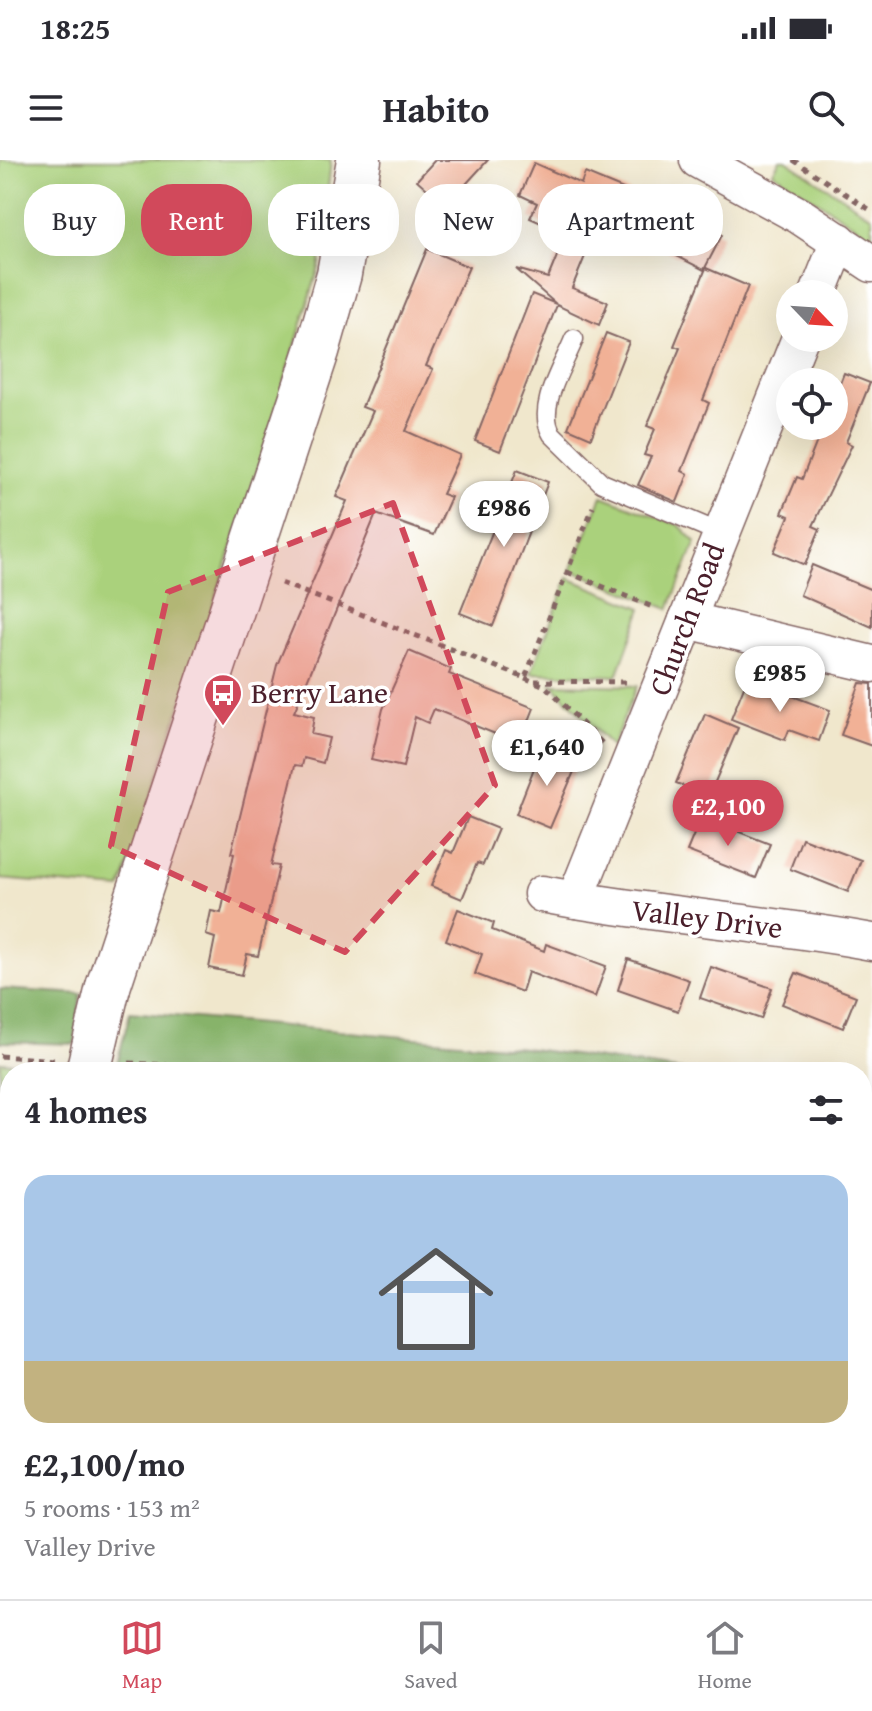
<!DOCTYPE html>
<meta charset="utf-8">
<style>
:root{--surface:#fff;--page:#f2f2f3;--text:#2b2b33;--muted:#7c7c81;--line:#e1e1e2;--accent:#d1495b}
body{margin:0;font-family:"Gentium Book Plus",serif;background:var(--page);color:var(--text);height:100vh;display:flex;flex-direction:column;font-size:30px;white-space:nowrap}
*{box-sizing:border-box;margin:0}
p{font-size:26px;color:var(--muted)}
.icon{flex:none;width:44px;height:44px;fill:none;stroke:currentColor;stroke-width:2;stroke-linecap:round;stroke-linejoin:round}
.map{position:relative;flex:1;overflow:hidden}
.panel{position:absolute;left:0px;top:902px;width:872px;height:538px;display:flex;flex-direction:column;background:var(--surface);border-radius:32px 32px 0 0;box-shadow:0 8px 32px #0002}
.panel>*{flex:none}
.top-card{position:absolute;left:24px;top:24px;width:824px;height:72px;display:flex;gap:16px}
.needle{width:52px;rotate:115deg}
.buttons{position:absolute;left:776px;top:120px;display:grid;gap:16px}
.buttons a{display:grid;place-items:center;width:72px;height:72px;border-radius:50%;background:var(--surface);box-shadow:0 8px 32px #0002;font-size:40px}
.price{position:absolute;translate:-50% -68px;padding:0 18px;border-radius:28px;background:#fff;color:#222;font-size:26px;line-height:52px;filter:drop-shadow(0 2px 4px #0008)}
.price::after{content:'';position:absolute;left:50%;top:48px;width:24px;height:18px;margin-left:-12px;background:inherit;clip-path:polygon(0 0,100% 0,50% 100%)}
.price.active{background:var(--accent);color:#fff}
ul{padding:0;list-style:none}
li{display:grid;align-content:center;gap:16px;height:424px;padding:0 24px}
li span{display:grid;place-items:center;height:248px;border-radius:24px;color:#555}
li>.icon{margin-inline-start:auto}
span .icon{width:144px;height:144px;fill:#fffc;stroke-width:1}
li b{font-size:34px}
h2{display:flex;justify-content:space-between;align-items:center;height:96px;padding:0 24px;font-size:34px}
.tag{padding:0 28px;border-radius:32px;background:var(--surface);box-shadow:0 8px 32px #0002;font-size:28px;line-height:72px}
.tag.active{background:var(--accent);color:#fff}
.status{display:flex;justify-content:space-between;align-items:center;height:56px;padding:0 40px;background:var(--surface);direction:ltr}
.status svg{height:22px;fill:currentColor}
header{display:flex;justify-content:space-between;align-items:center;height:104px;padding:0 24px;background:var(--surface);font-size:36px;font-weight:800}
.tab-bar{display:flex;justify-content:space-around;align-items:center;height:112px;border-top:2px solid var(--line);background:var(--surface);font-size:22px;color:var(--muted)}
.tab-bar a{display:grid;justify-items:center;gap:4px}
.tab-bar .active{color:var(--accent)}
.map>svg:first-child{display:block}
.green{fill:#aad17b;stroke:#7a7853;stroke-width:2}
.forest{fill:#87b36b;stroke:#68694b;stroke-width:2}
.building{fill:#f1b196}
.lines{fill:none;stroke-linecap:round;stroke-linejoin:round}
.service-casing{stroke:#846563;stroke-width:21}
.minor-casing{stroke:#846563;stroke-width:39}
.tertiary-casing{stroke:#846563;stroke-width:47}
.path{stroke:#846563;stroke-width:5;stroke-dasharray:6 6;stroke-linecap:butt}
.service{stroke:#fff;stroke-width:18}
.minor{stroke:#fff;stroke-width:36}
.tertiary{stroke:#fff;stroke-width:44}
.tertiary-bridge-casing{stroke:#846563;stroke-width:47;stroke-linecap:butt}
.tertiary-bridge{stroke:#fff;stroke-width:44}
.marked{fill:#d1495b;fill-opacity:0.2;stroke:#d1495b;stroke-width:6;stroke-dasharray:16 10;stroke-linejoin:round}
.labels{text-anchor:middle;stroke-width:7;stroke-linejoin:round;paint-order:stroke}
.street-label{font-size:30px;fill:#4a1f2b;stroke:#fff}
.poi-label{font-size:30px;fill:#4a1f2b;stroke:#fff;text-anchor:start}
</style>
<div class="status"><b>18:25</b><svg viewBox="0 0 49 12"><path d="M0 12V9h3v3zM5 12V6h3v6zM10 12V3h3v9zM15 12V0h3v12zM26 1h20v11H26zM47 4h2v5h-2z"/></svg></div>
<header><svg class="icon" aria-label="menu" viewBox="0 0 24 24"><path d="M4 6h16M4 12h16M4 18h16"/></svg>Habito<svg class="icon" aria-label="search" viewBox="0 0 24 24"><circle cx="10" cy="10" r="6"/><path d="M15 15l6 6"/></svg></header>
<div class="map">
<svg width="872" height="1439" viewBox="0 0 872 1439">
<rect width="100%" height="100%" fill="#fff"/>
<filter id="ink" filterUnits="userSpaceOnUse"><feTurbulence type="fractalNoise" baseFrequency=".0125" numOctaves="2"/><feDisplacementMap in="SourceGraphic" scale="16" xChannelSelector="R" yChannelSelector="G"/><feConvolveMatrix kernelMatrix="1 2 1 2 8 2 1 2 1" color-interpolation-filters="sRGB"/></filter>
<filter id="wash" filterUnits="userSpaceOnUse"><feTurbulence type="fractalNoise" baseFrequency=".006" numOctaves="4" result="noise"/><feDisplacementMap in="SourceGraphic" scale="32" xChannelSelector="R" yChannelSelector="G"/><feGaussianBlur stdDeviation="1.8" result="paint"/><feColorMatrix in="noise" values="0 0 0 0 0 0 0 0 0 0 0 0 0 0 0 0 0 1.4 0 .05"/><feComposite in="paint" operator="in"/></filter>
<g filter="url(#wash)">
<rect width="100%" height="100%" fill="#f0e7cc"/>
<g class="green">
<path d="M0,0H331L320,104L263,292L121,729L0,719Z"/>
<path d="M780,0H786L872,57V77L773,12Z"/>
<path d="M602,336L679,365L696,382L669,449L571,410Z"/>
<path d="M568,418L642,448L617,516L531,513Z"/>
<path d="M552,524L637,526L612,587Z"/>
<path d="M0,902L69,907L68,912H10V1074L0,1077Z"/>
<path d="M0,1134C18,1165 6,1191 0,1224Z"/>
</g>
<g class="forest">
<path d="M0,829L81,834L75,884L0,882Z"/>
<path d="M130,852L524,888L691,912H115Z"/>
<path d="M862,937L872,938V1040L862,1038Z"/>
</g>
<g id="blocks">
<g class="building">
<path d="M435,0H488L446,46L417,20Z"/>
<path d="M534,3L581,24L585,13L676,51L678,48L722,75L704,110L628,71L621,91L592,79L572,128L608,142L599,165L557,145L500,291L475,281L532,134L556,144L516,109L548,118L566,74L530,58L537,43L520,35Z"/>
<path d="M427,89L469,107L426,206L433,209L406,271L460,295L442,334L451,337L434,375L376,354L294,552L314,557L311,574L329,578L323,603L304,598L302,606L295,605L271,705L279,706L258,796L247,794L242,815L209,808L215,778L206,775L211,751L221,753L234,694L231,693L277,505L347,341L336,337L373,251L362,247Z"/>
<path d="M706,108L748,126L703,240L709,243L682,311L688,314L677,342L638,325L651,297L644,295L655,269L647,266L680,188L674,186Z"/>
<path d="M606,173L629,182L591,278L568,268Z"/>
<path d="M844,213L870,223L846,282L852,285L813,366L820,369L805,405L774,392L789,356L782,353L797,317L802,319L823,266H834V239Z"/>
<path d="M517,310L548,322L493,466L460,453Z"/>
<path d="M812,405L872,430V467L800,435Z"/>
<path d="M409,491L451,509L449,514L534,548L520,584L434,549L428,563L415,557L403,607L371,600L383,549Z"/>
<path d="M860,523L872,524V586L841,575Z"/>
<path d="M745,524L769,533L771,528L830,550L819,581L789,570L785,580L731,559Z"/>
<path d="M705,554L738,568L709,636L676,623Z"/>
<path d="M542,588L578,602L550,668L516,654Z"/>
<path d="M468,657L498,669L483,705L477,703L462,739L431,726L446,690L453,693Z"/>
<path d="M701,657L770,684L756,718L687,691Z"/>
<path d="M802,678L861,700L848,732L790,709Z"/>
<path d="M458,749L494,763L492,770L544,791L546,784L606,806L595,837L528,812L522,832L475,814L482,794L446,780Z"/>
<path d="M628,799L689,820L678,851L618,830Z"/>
<path d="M711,807L772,828L761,859L700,838Z"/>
<path d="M796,813L856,836L843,868L782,844Z"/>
</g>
</g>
</g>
<g filter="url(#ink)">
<use href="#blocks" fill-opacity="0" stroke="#846563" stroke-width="2"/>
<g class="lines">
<defs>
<path id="service" d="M574,179C564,205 535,248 552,274L602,323L720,373"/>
<g id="minor">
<path d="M698,0L800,56L872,104"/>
<path d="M818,134L839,81"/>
<path d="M687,460L872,504"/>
<path d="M542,734C652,755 763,762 872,782"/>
<path d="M575,740L800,178"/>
<path d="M0,1108L10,1112"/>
</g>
<g id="tertiary">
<path d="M108,827L317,191L339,114L359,0"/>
<path d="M0,1344L10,1283"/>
</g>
</defs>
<use href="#service" class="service-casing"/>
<use href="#minor" class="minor-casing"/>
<use href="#tertiary" class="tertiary-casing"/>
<g class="path">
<path d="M793,0L872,51"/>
<path d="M567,412L655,448"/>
<path d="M281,423L525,518L593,347"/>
<path d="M525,518L545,526L602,583"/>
<path d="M535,521L625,522"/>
<path d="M0,896L55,900"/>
<path d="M129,903L298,912"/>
<path d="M862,985L872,987"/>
</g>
<use href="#service" class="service"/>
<use href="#minor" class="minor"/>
<use href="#tertiary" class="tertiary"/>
<defs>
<path id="tertiary-bridge" d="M88,912L108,827"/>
</defs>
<use href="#tertiary-bridge" class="tertiary-bridge-casing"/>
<use href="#tertiary-bridge" class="tertiary-bridge"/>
</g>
</g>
<path class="marked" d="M393,343L495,625L345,792L111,686L168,432Z"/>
<defs>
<symbol id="bus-pin" viewBox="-11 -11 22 30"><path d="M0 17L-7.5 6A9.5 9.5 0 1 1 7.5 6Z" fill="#d1495b" stroke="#fff"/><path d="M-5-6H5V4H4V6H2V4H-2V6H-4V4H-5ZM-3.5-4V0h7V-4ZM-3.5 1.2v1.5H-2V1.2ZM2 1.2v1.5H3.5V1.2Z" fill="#fff"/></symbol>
</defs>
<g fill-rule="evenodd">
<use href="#bus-pin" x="201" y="511" width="44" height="60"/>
</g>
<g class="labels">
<g class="street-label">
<text transform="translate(687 459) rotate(-69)" y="10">Church Road</text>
<text transform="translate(707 759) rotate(7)" y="10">Valley Drive</text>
</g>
<g class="poi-label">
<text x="251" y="543">Berry Lane</text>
</g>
</g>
</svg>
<div class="buttons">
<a><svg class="needle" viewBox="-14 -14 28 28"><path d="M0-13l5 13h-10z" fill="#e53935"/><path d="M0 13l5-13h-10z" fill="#7c7c81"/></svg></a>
<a><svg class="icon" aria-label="locate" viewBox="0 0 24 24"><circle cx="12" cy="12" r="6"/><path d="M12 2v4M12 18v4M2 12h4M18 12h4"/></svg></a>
</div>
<b class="price" style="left:504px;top:389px">£986</b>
<b class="price" style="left:780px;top:554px">£985</b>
<b class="price" style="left:547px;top:628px">£1,640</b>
<b class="price active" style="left:728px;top:688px">£2,100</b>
<div class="top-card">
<a class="tag">Buy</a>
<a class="tag active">Rent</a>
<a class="tag">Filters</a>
<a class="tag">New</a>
<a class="tag">Apartment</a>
</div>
<section class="panel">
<h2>4 homes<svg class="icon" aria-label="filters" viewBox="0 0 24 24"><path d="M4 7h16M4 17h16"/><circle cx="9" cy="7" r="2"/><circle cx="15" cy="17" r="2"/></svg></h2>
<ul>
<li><span style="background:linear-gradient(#a9c7e8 75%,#c2b280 0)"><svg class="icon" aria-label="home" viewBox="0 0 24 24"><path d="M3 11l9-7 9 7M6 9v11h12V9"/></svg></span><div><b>£2,100/mo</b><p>5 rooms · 153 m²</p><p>Valley Drive</p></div></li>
</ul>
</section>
</div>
<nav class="tab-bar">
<a class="active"><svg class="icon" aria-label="map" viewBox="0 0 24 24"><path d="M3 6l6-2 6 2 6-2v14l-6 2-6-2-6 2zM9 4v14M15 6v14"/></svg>Map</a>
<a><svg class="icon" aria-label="saved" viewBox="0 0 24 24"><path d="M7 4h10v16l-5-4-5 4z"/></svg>Saved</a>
<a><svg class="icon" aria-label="home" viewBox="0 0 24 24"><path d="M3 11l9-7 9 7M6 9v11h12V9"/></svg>Home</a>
</nav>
